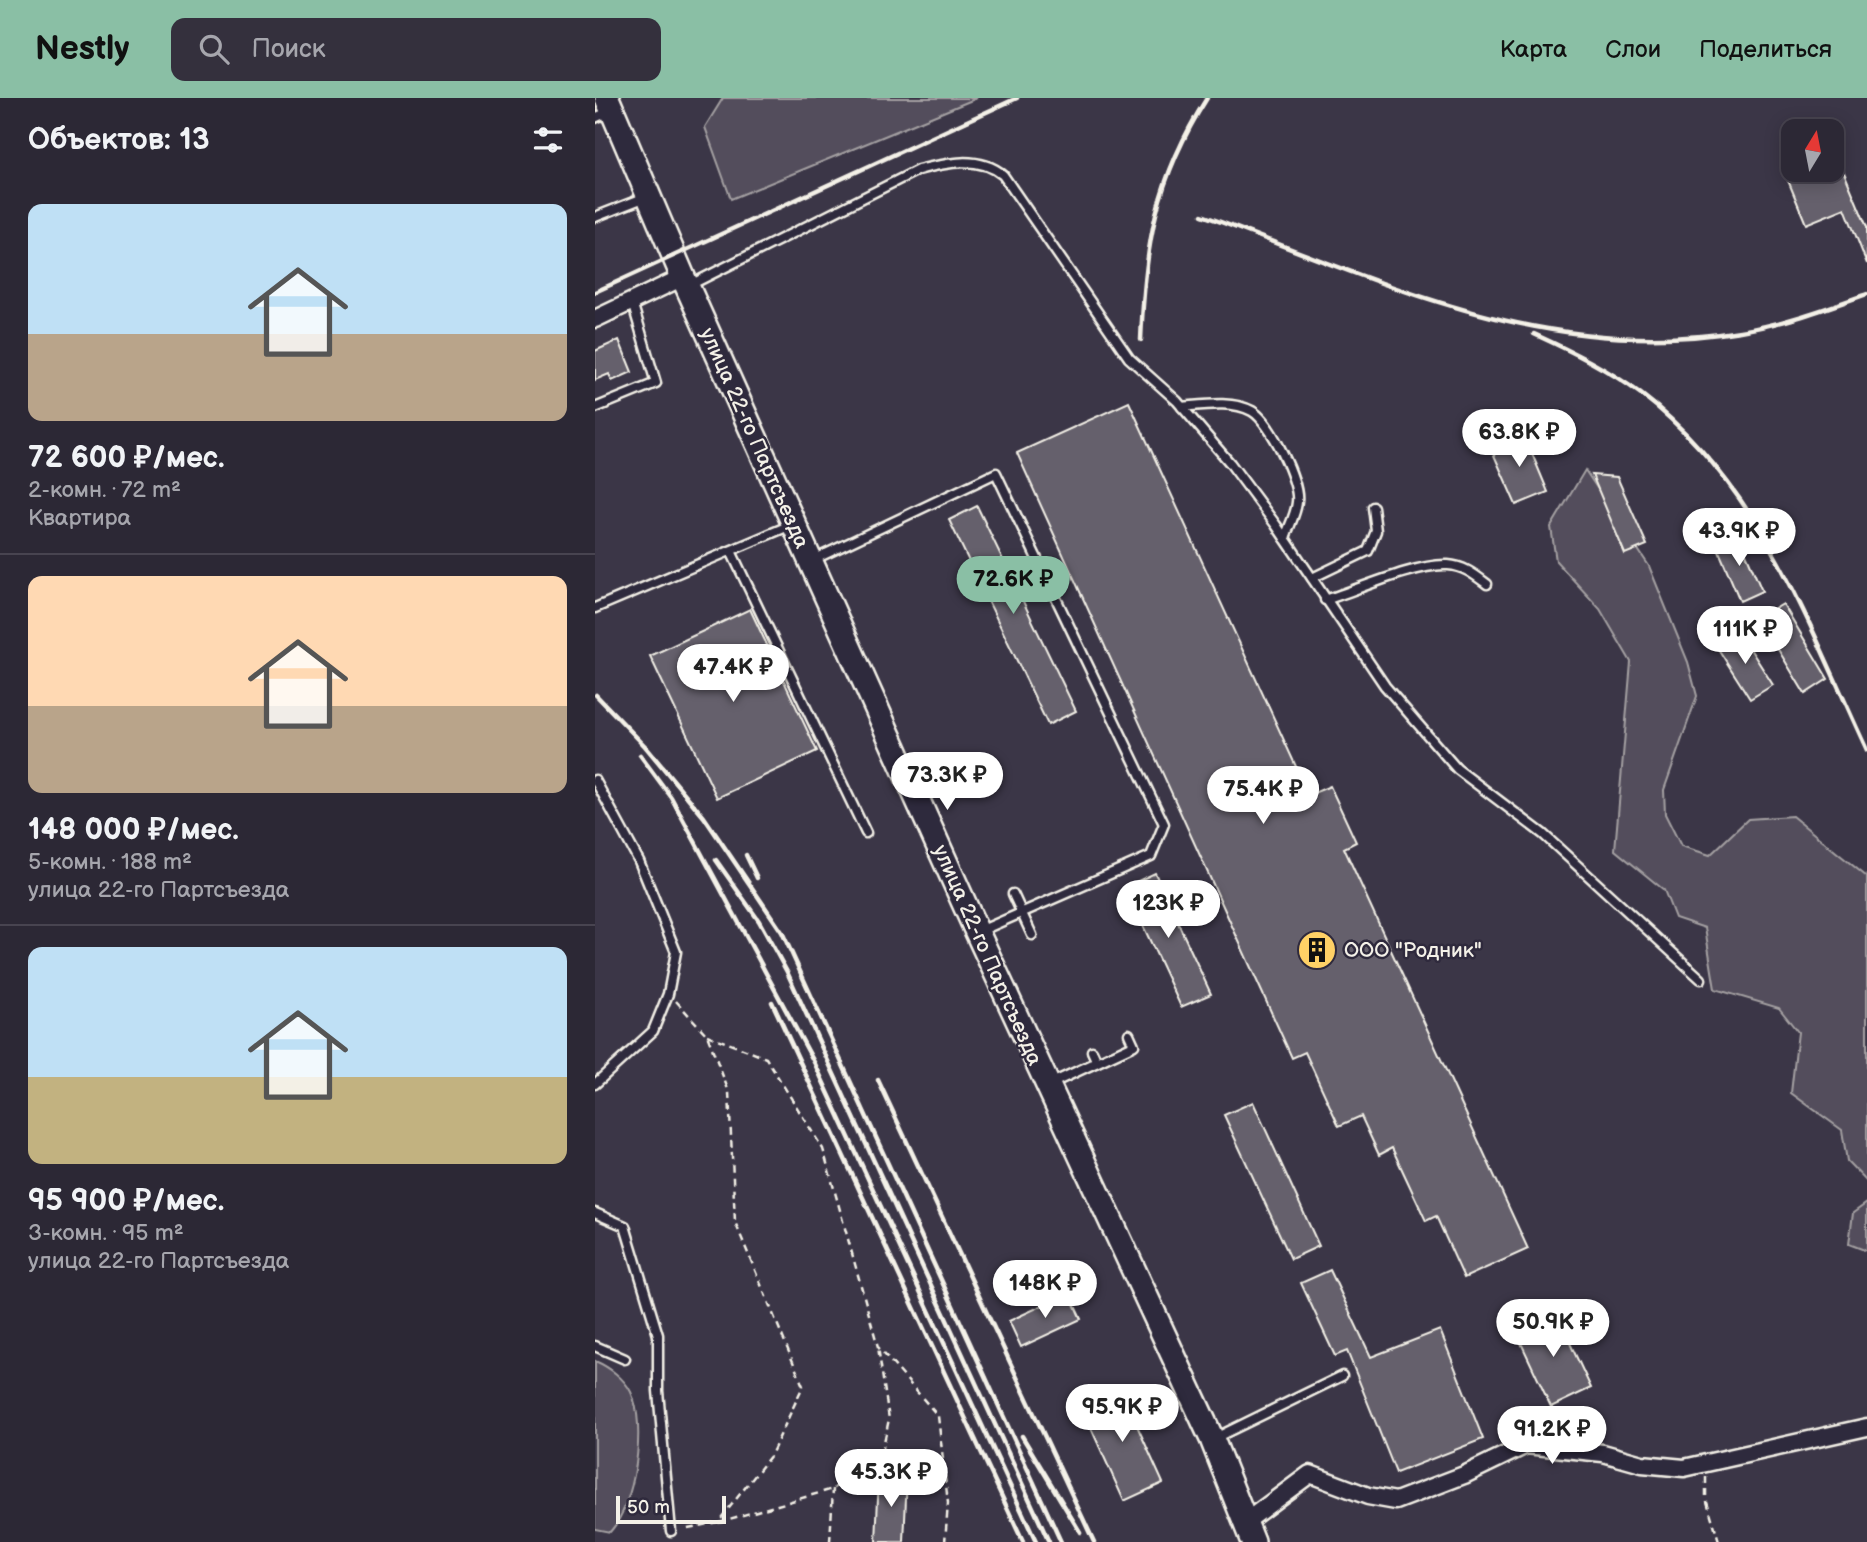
<!DOCTYPE html>
<html lang="ru">
<meta charset="utf-8">
<style>
:root{--surface:#2c2835;--page:#34303d;--text:#f1f3f6;--muted:#a6a6ad;--line:#484450;--accent:#8abfa5}
body{margin:0;font-family:"Balsamiq Sans",sans-serif;background:var(--page);color:var(--text);height:100vh;display:flex;flex-direction:column;font-size:26px;white-space:nowrap}
*{box-sizing:border-box;margin:0}
p{font-size:23px;color:var(--muted)}
.icon{flex:none;width:38px;height:38px;fill:none;stroke:currentColor;stroke-width:2;stroke-linecap:round;stroke-linejoin:round}
.map{position:relative;flex:1;overflow:hidden}
.sheet{display:flex;flex-direction:column;background:var(--surface);width:595px}
.sheet>*{flex:none}
.needle{width:46px;rotate:10deg}
.controls{position:absolute;left:1186px;top:21px;display:grid;gap:14px}
.controls a{display:grid;place-items:center;width:63px;height:63px;border-radius:14px;background:var(--surface);box-shadow:0 4px 18px #0003,0 0 0 2px var(--line);font-size:35px}
.scale{position:absolute;left:21px;bottom:18px;width:110px;box-sizing:border-box;padding-left:7px;border:4px solid #f4f1e8;border-top:0;font-size:19px;line-height:24px;white-space:nowrap;color:#f4f1e8;-webkit-text-stroke:5px #2f2a3d;paint-order:stroke}
.price{position:absolute;translate:-50% -60px;padding:0 16px;border-radius:24px;background:#fff;color:#222;font-size:23px;line-height:46px;filter:drop-shadow(0 2px 4px #0008)}
.price::after{content:'';position:absolute;left:50%;top:42px;width:21px;height:16px;margin-left:-10px;background:inherit;clip-path:polygon(0 0,100% 0,50% 100%)}
.price.current{background:var(--accent);color:#111}
ul{padding:0;list-style:none}
li{display:grid;align-content:center;gap:14px;height:371px;padding:0 28px}
li+li{border-top:2px solid var(--line)}
li span{display:grid;place-items:center;height:217px;border-radius:14px;color:#555}
li>.icon{margin-inline-start:auto}
span .icon{width:126px;height:126px;fill:#fffc;stroke-width:1}
li b{font-size:30px}
h2{display:flex;justify-content:space-between;align-items:center;height:84px;padding:0 28px;font-size:30px}
header{display:flex;align-items:center;gap:42px;box-sizing:border-box;height:98px;padding:0 35px;background:var(--accent);color:#111}
header strong{font-size:33px}
nav{display:flex;gap:38px;margin-inline-start:auto;font-size:24px}
.search{width:490px;height:63px;background:var(--page);display:flex;align-items:center;gap:18px;box-sizing:border-box;padding:0 24px;border-radius:14px;color:var(--muted);font-size:26px}
main{display:flex;flex:1;min-height:0}
.map>svg:first-child{display:block}
.green{fill:#534e5c;stroke:#a4a0a2;stroke-width:2}
.building{fill:#65616c;stroke:#f4f1e8;stroke-width:2}
.lines{fill:none;stroke-linecap:round;stroke-linejoin:round}
.lane-casing{stroke:#f4f1e8;stroke-width:13}
.street-casing{stroke:#f4f1e8;stroke-width:21}
.secondary-casing{stroke:#f4f1e8;stroke-width:28}
.path{stroke:#f4f1e8;stroke-width:2.5;stroke-dasharray:7 5;stroke-linecap:butt}
.lane{stroke:#2f2a3d;stroke-width:8}
.street{stroke:#2f2a3d;stroke-width:16}
.secondary{stroke:#2f2a3d;stroke-width:23}
.rail{stroke:#f4f1e8;stroke-width:4.5}
.labels{text-anchor:middle;stroke-width:5;stroke-linejoin:round;paint-order:stroke}
.street-label{font-size:21px;fill:#f4f1e8;stroke:#2f2a3d}
.poi-label{font-size:21px;fill:#f4f1e8;stroke:#2f2a3d;text-anchor:start}
</style>
<header>
<strong>Nestly</strong>
<div class="search"><svg class="icon" aria-label="search" viewBox="0 0 24 24"><circle cx="10" cy="10" r="6"/><path d="M15 15l6 6"/></svg>Поиск</div>
<nav><a>Карта</a><a>Слои</a><a>Поделиться</a></nav>
</header>
<main>
<section class="sheet">
<h2>Объектов: 13<svg class="icon" aria-label="filters" viewBox="0 0 24 24"><path d="M4 7h16M4 17h16"/><circle cx="9" cy="7" r="2"/><circle cx="15" cy="17" r="2"/></svg></h2>
<ul>
<li><span style="background:linear-gradient(#bfe0f5 60%,#b9a48a 0)"><svg class="icon" aria-label="home" viewBox="0 0 24 24"><path d="M3 11l9-7 9 7M6 9v11h12V9"/></svg></span><div><b>72 600 ₽/мес.</b><p>2-комн. · 72 m²</p><p>Квартира</p></div></li>
<li><span style="background:linear-gradient(#ffd9b3 60%,#b9a48a 0)"><svg class="icon" aria-label="home" viewBox="0 0 24 24"><path d="M3 11l9-7 9 7M6 9v11h12V9"/></svg></span><div><b>148 000 ₽/мес.</b><p>5-комн. · 188 m²</p><p>улица 22-го Партсъезда</p></div></li>
<li><span style="background:linear-gradient(#bfe0f5 60%,#c2b280 0)"><svg class="icon" aria-label="home" viewBox="0 0 24 24"><path d="M3 11l9-7 9 7M6 9v11h12V9"/></svg></span><div><b>95 900 ₽/мес.</b><p>3-комн. · 95 m²</p><p>улица 22-го Партсъезда</p></div></li>
</ul>
</section>
<div class="map">
<svg width="1272" height="1444" viewBox="0 0 1272 1444">
<rect width="100%" height="100%" fill="#3b3647"/>
<filter id="ink" filterUnits="userSpaceOnUse"><feTurbulence type="fractalNoise" baseFrequency=".0143" numOctaves="2"/><feDisplacementMap in="SourceGraphic" scale="14" xChannelSelector="R" yChannelSelector="G"/><feConvolveMatrix kernelMatrix="1 2 1 2 8 2 1 2 1" color-interpolation-filters="sRGB"/></filter>
<g filter="url(#ink)">
<g class="green">
<path d="M128,0H382L136,101L110,29Z"/>
<path d="M990,372L1054,468L1093,564L1102,598L1069,692L1070,716L1086,748L1115,757L1153,721L1197,718L1272,779V1084L1252,1063L1247,1032L1196,995L1203,934L1184,910L1120,891L1110,830L1080,820L1069,792L1020,752L1036,564L1005,511L961,463L956,429Z"/>
<path d="M1272,1105V1153L1254,1146L1258,1115Z"/>
<path d="M0,1263C14,1269 29,1280 36,1294C52,1328 40,1407 15,1434L0,1431Z"/>
</g>
<g class="building">
<path d="M1237,46L1272,129V166L1250,110L1211,126L1190,75L1199,72H1237Z"/>
<path d="M24,242L37,274L17,283L14,276L0,282V253Z"/>
<path d="M534,304L714,697L735,688L761,744L749,750L933,1151L869,1180L841,1118L831,1123L797,1050L784,1057L766,1018L744,1028L710,954L697,960L422,355Z"/>
<path d="M928,334L953,394L921,407L895,348Z"/>
<path d="M997,377L1022,379L1052,447L1030,456Z"/>
<path d="M382,408L481,613L453,627L354,422Z"/>
<path d="M1143,437L1167,493L1145,503L1121,446Z"/>
<path d="M1188,506L1233,581L1210,596L1164,520Z"/>
<path d="M155,511L222,653L122,700L55,558Z"/>
<path d="M1145,535L1178,587L1155,601L1122,549Z"/>
<path d="M560,775L616,896L586,909L530,789Z"/>
<path d="M658,1004L724,1148L696,1161L629,1017Z"/>
<path d="M735,1172L776,1259L845,1232L888,1341L801,1375L752,1253L740,1258L706,1185Z"/>
<path d="M474,1195L486,1221L426,1249L414,1223Z"/>
<path d="M960,1213L996,1290L956,1309L920,1232Z"/>
<path d="M525,1290L568,1385L529,1403L486,1308Z"/>
<path d="M284,1377L312,1378L309,1444H281Z"/>
</g>
<g class="lines">
<defs>
<g id="lane">
<path d="M0,20L17,12"/>
<path d="M0,119L51,99"/>
<path d="M95,187L323,72C351,65 384,57 408,77L534,260L582,303L635,365L681,427L790,588L862,671L948,736L1106,881"/>
<path d="M587,309C609,307 637,302 657,313C675,323 705,384 702,404C701,416 694,428 690,440"/>
<path d="M0,310L61,285L37,204"/>
<path d="M136,453L271,735"/>
<path d="M218,462L401,375L569,726L556,758L385,833"/>
<path d="M717,480L773,453L781,433L778,409"/>
<path d="M730,502C762,492 822,465 853,467C869,468 880,477 892,486"/>
<path d="M0,510L196,427"/>
<path d="M0,682L44,763L81,854L73,896L58,933L0,986"/>
<path d="M418,796L437,837"/>
<path d="M497,953L502,964"/>
<path d="M455,986L539,947L534,936"/>
<path d="M0,1115L30,1128L63,1237V1293L76,1433"/>
<path d="M0,1248L30,1261"/>
<path d="M620,1340L747,1278"/>
</g>
<g id="street">
<path d="M0,221L88,179"/>
<path d="M649,1425L715,1376L773,1398L801,1403L869,1377L931,1347L1008,1355L1047,1366L1089,1370L1272,1329"/>
</g>
<path id="secondary" d="M12,0L88,179L382,834L617,1341L658,1444"/>
</defs>
<use href="#lane" class="lane-casing"/>
<use href="#street" class="street-casing"/>
<use href="#secondary" class="secondary-casing"/>
<g class="path">
<path d="M81,903L112,937L134,994L140,1124L208,1288L176,1357L123,1424L88,1431"/>
<path d="M112,937L171,960L228,1051L283,1249L343,1318L353,1405L350,1444"/>
<path d="M1111,1379V1400L1124,1444"/>
<path d="M124,1424L238,1391L287,1354L294,1321L283,1249"/>
<path d="M235,1444L238,1391"/>
</g>
<use href="#lane" class="lane"/>
<use href="#street" class="street"/>
<use href="#secondary" class="secondary"/>
<g class="rail">
<path d="M607,117C784,182 950,266 1145,233C1189,226 1230,211 1272,196"/>
<path d="M0,194L422,0"/>
<path d="M939,236C976,253 1013,271 1046,296C1164,386 1211,521 1272,652"/>
<path d="M546,242C550,147 560,82 612,0"/>
<path d="M1,597L50,648L109,719L187,834L466,1444"/>
<path d="M45,657L76,699L220,966L441,1444"/>
<path d="M151,757L162,780"/>
<path d="M121,762L164,823L192,874L454,1444"/>
<path d="M177,904L428,1444"/>
<path d="M283,982L499,1444"/>
<path d="M427,1338L485,1434"/>
</g>
</g>
</g>
<defs>
<symbol id="building-disc" viewBox="-11 -11 22 22"><circle r="9.5" fill="#ffd166" stroke="#2f2a3d"/><path d="M-4-6H4V6H1V3H-1V6H-4ZM-2.5-4.3h1.7v1.8h-1.7ZM.8-4.3h1.7v1.8H.8ZM-2.5-1h1.7V.8h-1.7ZM.8-1h1.7V.8H.8Z" fill="#111"/></symbol>
</defs>
<g fill-rule="evenodd">
<use href="#building-disc" x="700" y="830" width="44" height="44"/>
</g>
<g class="labels">
<g class="street-label">
<text transform="translate(160 340) rotate(66)" y="7">улица 22-го Партсъезда</text>
<text transform="translate(393 857) rotate(66)" y="7">улица 22-го Партсъезда</text>
</g>
<g class="poi-label">
<text x="749" y="859">ООО "Родник"</text>
</g>
</g>
</svg>
<div class="controls">
<a><svg class="needle" viewBox="-14 -14 28 28"><path d="M0-13l5 13h-10z" fill="#e53935"/><path d="M0 13l5-13h-10z" fill="#a6a6ad"/></svg></a>
</div>
<div class="scale">50 m</div>
<b class="price" style="left:924px;top:371px">63.8K ₽</b>
<b class="price" style="left:1144px;top:470px">43.9K ₽</b>
<b class="price current" style="left:418px;top:518px">72.6K ₽</b>
<b class="price" style="left:1150px;top:568px">111K ₽</b>
<b class="price" style="left:138px;top:606px">47.4K ₽</b>
<b class="price" style="left:352px;top:714px">73.3K ₽</b>
<b class="price" style="left:668px;top:728px">75.4K ₽</b>
<b class="price" style="left:573px;top:842px">123K ₽</b>
<b class="price" style="left:450px;top:1222px">148K ₽</b>
<b class="price" style="left:958px;top:1261px">50.9K ₽</b>
<b class="price" style="left:527px;top:1346px">95.9K ₽</b>
<b class="price" style="left:957px;top:1368px">91.2K ₽</b>
<b class="price" style="left:296px;top:1411px">45.3K ₽</b>
</div>
</main>
